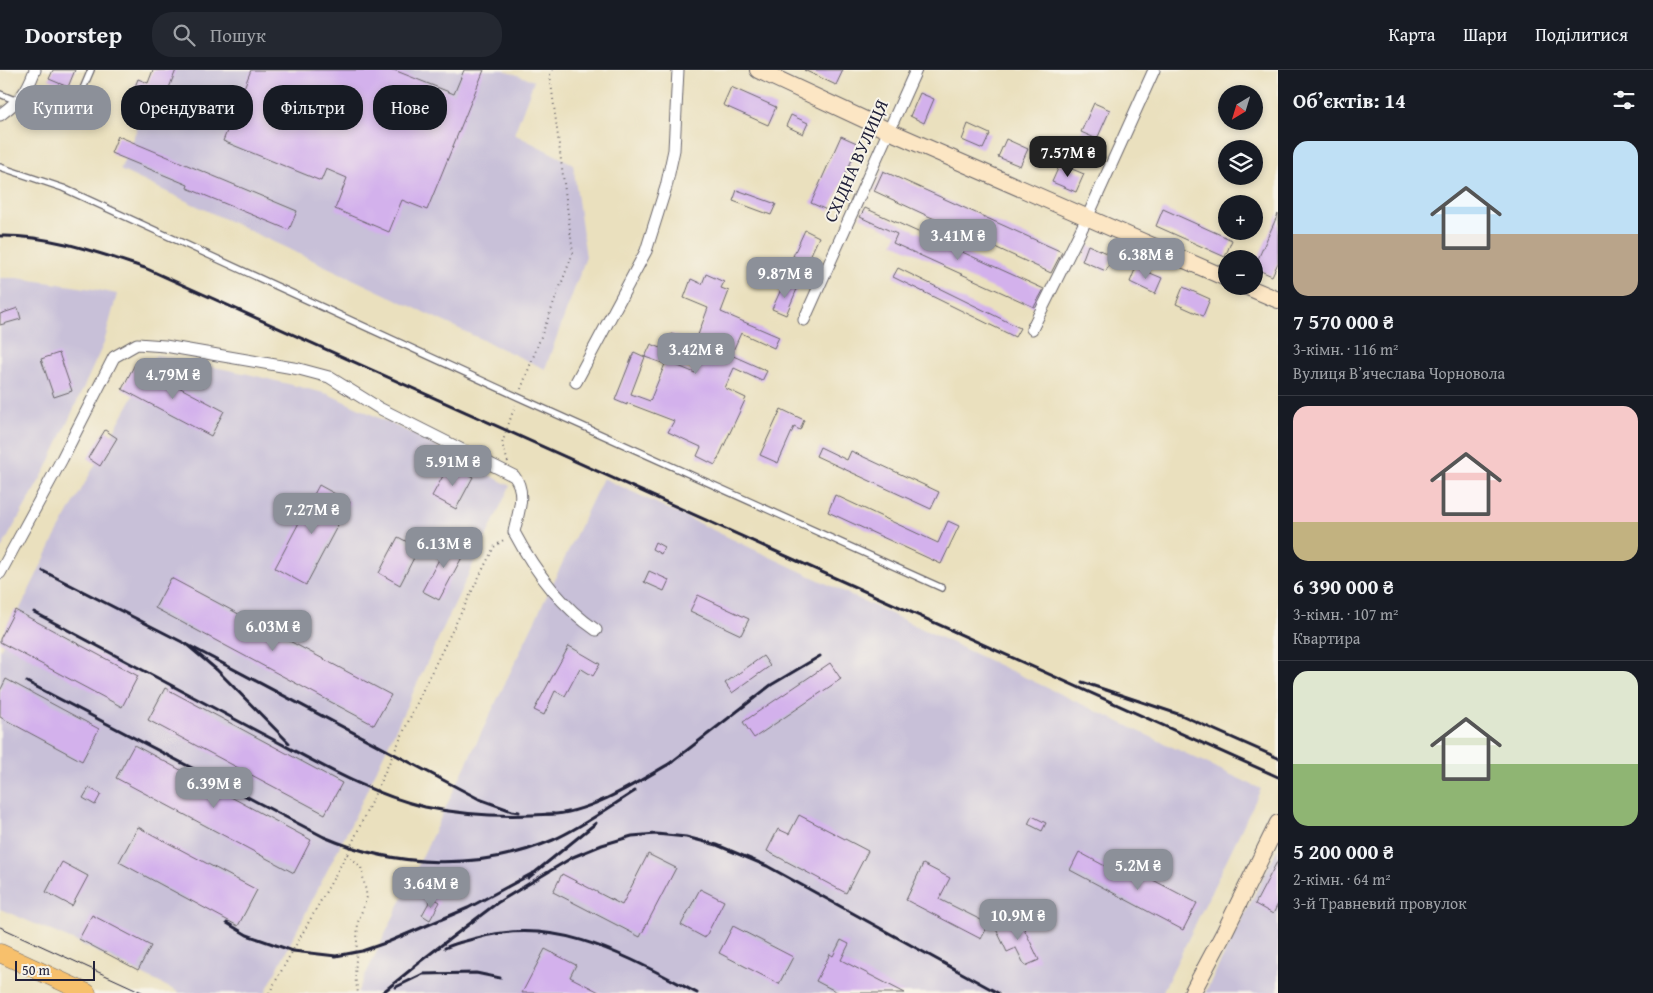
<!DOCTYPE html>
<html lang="uk">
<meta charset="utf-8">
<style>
:root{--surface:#171b24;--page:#242831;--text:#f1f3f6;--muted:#9ea1a6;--line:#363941;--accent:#8c9099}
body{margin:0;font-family:"Gentium Book Plus",serif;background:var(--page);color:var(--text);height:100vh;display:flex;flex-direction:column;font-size:19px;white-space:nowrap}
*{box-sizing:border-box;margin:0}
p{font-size:16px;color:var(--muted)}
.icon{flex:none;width:28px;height:28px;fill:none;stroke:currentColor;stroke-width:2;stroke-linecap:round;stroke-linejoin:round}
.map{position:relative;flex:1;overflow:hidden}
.drawer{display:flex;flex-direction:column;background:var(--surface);width:375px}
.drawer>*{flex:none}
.banner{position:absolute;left:15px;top:15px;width:475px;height:45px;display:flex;gap:10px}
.needle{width:32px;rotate:218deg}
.buttons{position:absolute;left:1218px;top:15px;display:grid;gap:10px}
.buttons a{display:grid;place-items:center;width:45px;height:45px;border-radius:50%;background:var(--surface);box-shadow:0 2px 8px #0003;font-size:25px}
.scale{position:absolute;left:15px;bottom:12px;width:80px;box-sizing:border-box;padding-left:5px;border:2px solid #22223b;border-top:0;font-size:14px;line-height:18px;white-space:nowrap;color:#22223b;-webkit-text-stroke:4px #f7f3e8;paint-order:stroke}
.price{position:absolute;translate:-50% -42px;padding:0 11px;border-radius:10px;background:var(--accent);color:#fff;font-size:16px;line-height:32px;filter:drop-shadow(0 1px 2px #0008)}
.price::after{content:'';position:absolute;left:50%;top:30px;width:15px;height:11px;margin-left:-8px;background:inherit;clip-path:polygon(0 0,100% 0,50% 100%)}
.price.selected{background:#222;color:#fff}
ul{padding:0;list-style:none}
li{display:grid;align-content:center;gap:10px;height:265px;padding:0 15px}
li+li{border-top:1px solid var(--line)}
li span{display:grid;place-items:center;height:155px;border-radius:15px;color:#555}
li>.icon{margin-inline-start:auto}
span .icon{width:90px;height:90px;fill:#fffc;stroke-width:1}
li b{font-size:21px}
h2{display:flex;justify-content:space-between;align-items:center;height:60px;padding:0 15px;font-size:21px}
.tag{padding:0 18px;border-radius:20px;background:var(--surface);box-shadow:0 2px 8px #0003;font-size:18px;line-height:45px}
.tag.selected{background:var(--accent);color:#fff}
header{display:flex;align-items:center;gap:30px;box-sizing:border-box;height:70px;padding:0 25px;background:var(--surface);border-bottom:1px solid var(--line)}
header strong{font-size:24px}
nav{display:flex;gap:28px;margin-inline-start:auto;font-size:18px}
.search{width:350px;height:45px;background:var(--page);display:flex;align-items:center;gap:12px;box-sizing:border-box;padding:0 18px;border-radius:20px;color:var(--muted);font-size:19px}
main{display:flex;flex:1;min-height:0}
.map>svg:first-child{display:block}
.industrial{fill:#c8c0d8}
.building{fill:#d3b1ec;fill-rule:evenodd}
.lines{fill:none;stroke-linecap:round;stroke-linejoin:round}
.lane-casing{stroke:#686469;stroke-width:8}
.street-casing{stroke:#686469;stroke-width:13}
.secondary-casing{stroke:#686469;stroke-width:18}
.primary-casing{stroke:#686469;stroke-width:19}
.path{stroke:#686469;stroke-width:2;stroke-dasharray:1 4;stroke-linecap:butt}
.lane{stroke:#fff;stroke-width:5.5}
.street{stroke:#fff;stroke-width:11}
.secondary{stroke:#fce6c4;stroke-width:16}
.primary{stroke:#f7c06c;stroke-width:18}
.tram{stroke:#22223b;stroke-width:1}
.rail{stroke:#22223b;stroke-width:3}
.labels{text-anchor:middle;stroke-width:4;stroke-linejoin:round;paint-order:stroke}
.street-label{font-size:18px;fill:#22223b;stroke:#f7f3e8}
</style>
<header>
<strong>Doorstep</strong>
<div class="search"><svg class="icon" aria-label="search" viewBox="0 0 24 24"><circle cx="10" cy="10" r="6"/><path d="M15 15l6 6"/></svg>Пошук</div>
<nav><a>Карта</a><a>Шари</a><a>Поділитися</a></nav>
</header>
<main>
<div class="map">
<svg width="1278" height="923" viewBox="0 0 1278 923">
<rect width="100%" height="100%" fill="#f7f3e8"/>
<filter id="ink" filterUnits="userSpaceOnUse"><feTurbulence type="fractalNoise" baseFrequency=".02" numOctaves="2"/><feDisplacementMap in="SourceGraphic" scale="10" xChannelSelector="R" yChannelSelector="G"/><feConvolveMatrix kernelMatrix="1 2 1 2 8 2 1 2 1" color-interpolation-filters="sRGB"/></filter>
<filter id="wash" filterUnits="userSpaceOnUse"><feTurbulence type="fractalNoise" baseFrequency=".0096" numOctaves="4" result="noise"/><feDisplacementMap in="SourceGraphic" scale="20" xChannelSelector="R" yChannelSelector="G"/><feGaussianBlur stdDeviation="1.12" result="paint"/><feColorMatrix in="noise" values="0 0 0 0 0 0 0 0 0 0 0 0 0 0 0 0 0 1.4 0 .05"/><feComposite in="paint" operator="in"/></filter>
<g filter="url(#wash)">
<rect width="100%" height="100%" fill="#eae0be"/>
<g class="industrial">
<path d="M161,0H504L534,11L514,64L573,94L586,187L545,299L120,100Z"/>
<path d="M0,208H17L93,219L117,224L104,273L46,399L0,481Z"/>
<path d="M156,285L248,304L328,324L409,362L510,416L353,750L265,923H180L77,872L0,839V580L55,467Z"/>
<path d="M603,408L1261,719L1162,923H357Z"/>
<path d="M1278,778V923H1205Z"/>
</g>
<g id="blocks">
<g class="building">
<path d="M53,0H75L68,17L49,9Z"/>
<path d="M153,0H176L164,31L134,19L138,9L148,13Z"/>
<path d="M251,0H394L454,24L464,0H484L427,140L402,130L389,162L335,139L347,108L326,99L321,111L223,71Z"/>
<path d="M804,0H843L836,15Z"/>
<path d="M731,17L776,37L768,55L723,35Z"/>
<path d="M920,23L934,29L924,53L910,46Z"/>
<path d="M1094,33L1110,40L1097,69L1081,62Z"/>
<path d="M791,45L808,53L803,64L786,56Z"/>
<path d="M968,54L990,64L983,79L962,70Z"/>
<path d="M118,66L297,141L289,160L187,118L188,115L111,83Z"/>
<path d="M841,66L859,74L829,141L811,133Z"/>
<path d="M1006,69L1028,79L1020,96L998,87Z"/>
<path d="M1060,94L1084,104L1076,122L1052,112Z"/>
<path d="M883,101L1062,182L1051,203L874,121Z"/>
<path d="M737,120L776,134L771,145L733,131Z"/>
<path d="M865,138L1044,219L1034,237L893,173L897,164L860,147Z"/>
<path d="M1163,139L1232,170L1225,187L1156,156Z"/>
<path d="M1278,144V193L1272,206L1254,198Z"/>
<path d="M805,160L819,167L807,193L793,186Z"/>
<path d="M1088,175L1113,186L1106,201L1082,191Z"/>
<path d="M1136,197L1162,208L1155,224L1130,212Z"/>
<path d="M898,198L1020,258L1015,267L893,207Z"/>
<path d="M706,204L724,212L721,218L729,221L721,242L779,267L774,278L741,263L731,285L767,301L762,311L734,298L725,318L746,328L715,395L697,386L701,377L668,362L674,351L627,333V335L615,330L634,282L645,287L651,274L661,278L665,269L668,271L671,264L695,273L708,238L684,228L691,209L702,214ZM677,277L702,287L695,303L671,293ZM645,287L665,294L650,331L631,324Z"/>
<path d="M784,213L797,219L786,245L772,239Z"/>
<path d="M1183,217L1210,229L1203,246L1176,234Z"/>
<path d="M18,238L21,249L0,255V244Z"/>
<path d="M59,283L72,321L54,327L41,289Z"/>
<path d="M135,294L224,341L211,366L122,319Z"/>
<path d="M781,339L804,350L800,360L794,357L778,393L760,385Z"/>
<path d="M105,360L117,368L100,396L88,388Z"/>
<path d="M820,377L847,390L851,381L939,422L931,439L816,386Z"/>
<path d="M449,395L473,407L456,439L432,426Z"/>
<path d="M319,415L350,432L306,515L275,498Z"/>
<path d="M835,425L938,473L948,451L959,456L941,494L828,442Z"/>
<path d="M398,467L419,478L400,515L379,503Z"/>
<path d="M450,469L467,478L439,530L422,521Z"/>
<path d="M655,472L664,477L661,484L652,479Z"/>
<path d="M649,501L669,510L664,521L644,512Z"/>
<path d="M171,508L391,625L374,655L155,538Z"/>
<path d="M698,525L749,549L741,565L690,541Z"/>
<path d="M15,540L138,606L122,637L0,572V569Z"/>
<path d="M569,576L600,594L593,606L580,598L565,626L555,621L544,645L534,640Z"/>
<path d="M763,586L770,596L732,623L725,613Z"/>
<path d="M830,593L841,609L754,668L743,652Z"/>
<path d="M6,609L99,659L82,691L0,647V621Z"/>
<path d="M165,618L342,713L325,744L148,650Z"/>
<path d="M134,675L311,770L294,803L116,708Z"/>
<path d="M89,718L101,724L95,735L83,728Z"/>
<path d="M799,745L868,781L846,823L767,781L778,759L789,764Z"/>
<path d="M1032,746L1046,753L1042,761L1028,754Z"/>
<path d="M138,757L257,820L238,856L119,792Z"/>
<path d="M1079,782L1129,809L1134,800L1197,833L1183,860L1070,800Z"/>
<path d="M648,784L676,798L640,867L553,822L562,804L622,835Z"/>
<path d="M1278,790V834L1273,844L1255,834Z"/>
<path d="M62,792L88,806L72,836L46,822Z"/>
<path d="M923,794L950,808L939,829L989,854L981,869L906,830Z"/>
<path d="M700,819L724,831L705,868L681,855Z"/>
<path d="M432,827L440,832L430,850L422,845Z"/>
<path d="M92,845L151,876L138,900L79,869Z"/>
<path d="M1019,848L1039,890L1025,896L1016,878L1007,882L996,859Z"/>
<path d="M733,856L793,887L779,914L719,883Z"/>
<path d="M841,870L849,874L841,890L905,923H839L816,911L830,884L833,886Z"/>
<path d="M545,879L576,895L570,907L601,923H522Z"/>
</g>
</g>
</g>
<g filter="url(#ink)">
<use href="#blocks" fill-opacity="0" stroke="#686469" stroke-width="1"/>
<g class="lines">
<defs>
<g id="lane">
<path d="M30,15L76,35L91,0"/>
<path d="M0,24L17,31"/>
<path d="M0,97L63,118L518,327L942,518"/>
</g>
<g id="street">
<path d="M0,45C20,30 26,24 35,0"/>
<path d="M804,250L916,0"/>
<path d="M1032,259L1087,148L1154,0"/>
<path d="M576,312L646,181L666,117L674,80L678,0"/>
<path d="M0,503L62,389L114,287L137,274L165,276L299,299L329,307L379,338L514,406C527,422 518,443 514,462C533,498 561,536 596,560"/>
</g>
<g id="secondary">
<path d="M758,0L889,61L1226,208"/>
<path d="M1245,216L1278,230"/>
<path d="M1192,923L1225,861L1278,753"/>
</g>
<path id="primary" d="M0,883L87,923"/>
</defs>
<use href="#lane" class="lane-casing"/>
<use href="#street" class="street-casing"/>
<use href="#secondary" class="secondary-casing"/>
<use href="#primary" class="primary-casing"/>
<g class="path">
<path d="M521,319L573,183L550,5L552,0"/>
<path d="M508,392L502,374L515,335"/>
<path d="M347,784L361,797L367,827L358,852L355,907L358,923"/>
<path d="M269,923L347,784L428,609L494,477L506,468"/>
</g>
<use href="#lane" class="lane"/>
<use href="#street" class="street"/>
<use href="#secondary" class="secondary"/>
<use href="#primary" class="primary"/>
<path class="tram" d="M0,857L144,923"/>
<g class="rail">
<path d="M0,166C50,165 99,183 145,198L1278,707"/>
<path d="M43,501L186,574L217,600L289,673"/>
<path d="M34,542C108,582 183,621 257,661C311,689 366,723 425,737C468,746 510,747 553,744"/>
<path d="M186,574L479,729L512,741L519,742"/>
<path d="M27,612L324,767C396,798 480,801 553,770C582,757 608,738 635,721"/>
<path d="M1082,612L1181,645L1278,688"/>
<path d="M668,695L771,615L820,586"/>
<path d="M547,744C585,746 640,711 672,692"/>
<path d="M528,808L596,753"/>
<path d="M227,853L247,865L293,881L336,886L362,881L388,872L468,838L533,803"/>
<path d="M445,878C455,873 466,871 477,868C559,845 627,887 697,923"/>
<path d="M414,896L497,833L573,787L602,775L632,766L656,764L686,767L717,775L767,796L998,923"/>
<path d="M396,917L423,904L476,903L500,908"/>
<path d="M382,923L419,893"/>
</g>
</g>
</g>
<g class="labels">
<g class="street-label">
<text transform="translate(856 91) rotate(-66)" y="6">СХІДНА ВУЛИЦЯ</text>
</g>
</g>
</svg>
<div class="buttons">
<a><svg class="needle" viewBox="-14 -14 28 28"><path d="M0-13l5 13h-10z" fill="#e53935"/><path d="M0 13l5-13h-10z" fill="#9ea1a6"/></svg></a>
<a><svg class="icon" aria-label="layers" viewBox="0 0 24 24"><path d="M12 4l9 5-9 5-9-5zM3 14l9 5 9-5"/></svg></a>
<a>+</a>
<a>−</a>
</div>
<div class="scale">50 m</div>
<b class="price selected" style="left:1068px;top:108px">7.57M ₴</b>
<b class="price" style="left:958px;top:191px">3.41M ₴</b>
<b class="price" style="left:1146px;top:210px">6.38M ₴</b>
<b class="price" style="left:785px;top:229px">9.87M ₴</b>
<b class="price" style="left:696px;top:305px">3.42M ₴</b>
<b class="price" style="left:173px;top:330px">4.79M ₴</b>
<b class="price" style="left:453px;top:417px">5.91M ₴</b>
<b class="price" style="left:312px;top:465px">7.27M ₴</b>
<b class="price" style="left:444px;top:499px">6.13M ₴</b>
<b class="price" style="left:273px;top:582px">6.03M ₴</b>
<b class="price" style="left:214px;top:739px">6.39M ₴</b>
<b class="price" style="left:1138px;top:821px">5.2M ₴</b>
<b class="price" style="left:431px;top:839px">3.64M ₴</b>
<b class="price" style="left:1018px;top:871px">10.9M ₴</b>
<div class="banner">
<a class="tag selected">Купити</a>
<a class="tag">Орендувати</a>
<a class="tag">Фільтри</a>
<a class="tag">Нове</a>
</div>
</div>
<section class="drawer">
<h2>Об’єктів: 14<svg class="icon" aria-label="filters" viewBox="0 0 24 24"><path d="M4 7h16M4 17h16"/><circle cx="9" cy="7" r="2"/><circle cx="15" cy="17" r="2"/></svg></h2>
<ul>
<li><span style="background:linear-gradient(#bfe0f5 60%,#b9a48a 0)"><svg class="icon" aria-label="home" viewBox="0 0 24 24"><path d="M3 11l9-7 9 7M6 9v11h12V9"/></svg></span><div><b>7 570 000 ₴</b><p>3-кімн. · 116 m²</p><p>Вулиця Вʼячеслава Чорновола</p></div></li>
<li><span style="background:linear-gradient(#f6c9c9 75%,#c2b280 0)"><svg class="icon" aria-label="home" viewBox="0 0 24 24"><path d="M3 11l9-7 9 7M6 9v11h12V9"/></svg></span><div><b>6 390 000 ₴</b><p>3-кімн. · 107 m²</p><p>Квартира</p></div></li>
<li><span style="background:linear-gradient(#dfe7d0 60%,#8fb573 0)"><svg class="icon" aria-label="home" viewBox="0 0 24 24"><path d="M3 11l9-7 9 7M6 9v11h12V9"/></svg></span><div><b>5 200 000 ₴</b><p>2-кімн. · 64 m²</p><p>3-й Травневий провулок</p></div></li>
</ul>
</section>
</main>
